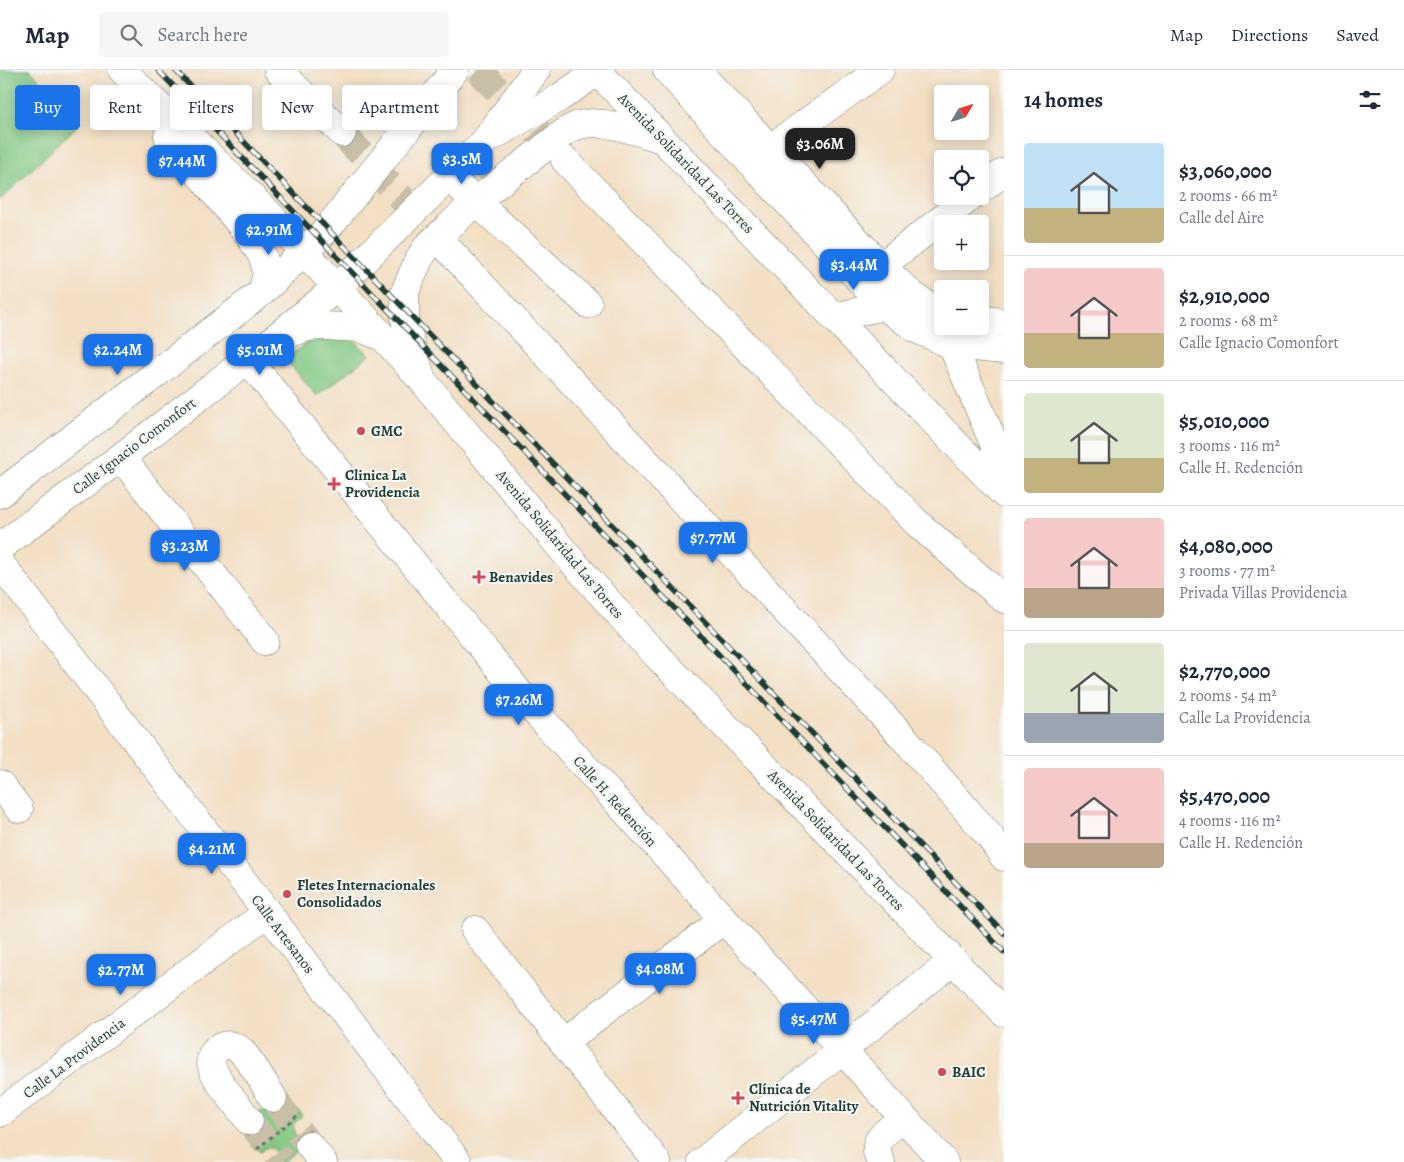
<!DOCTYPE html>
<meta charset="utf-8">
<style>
:root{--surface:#fff;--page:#f6f6f7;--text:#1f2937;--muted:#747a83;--line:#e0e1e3;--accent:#1a73e8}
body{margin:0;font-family:Alegreya,serif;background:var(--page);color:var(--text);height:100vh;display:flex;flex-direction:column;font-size:19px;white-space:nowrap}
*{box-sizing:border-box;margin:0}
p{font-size:16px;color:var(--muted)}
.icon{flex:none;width:28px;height:28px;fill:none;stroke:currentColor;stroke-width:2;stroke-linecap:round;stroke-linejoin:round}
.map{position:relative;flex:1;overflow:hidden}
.side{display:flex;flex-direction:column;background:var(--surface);width:400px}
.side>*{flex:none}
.top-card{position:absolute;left:15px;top:15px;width:475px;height:45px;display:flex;gap:10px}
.needle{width:32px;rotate:52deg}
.buttons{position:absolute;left:934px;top:15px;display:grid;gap:10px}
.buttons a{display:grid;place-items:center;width:55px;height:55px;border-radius:5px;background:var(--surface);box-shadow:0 2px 12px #0003;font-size:25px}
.price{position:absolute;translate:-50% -42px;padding:0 11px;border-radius:10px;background:var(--accent);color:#fff;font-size:16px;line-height:32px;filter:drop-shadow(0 1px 2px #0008)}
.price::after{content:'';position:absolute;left:50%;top:30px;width:15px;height:11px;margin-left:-8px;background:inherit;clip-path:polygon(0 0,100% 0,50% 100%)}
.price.active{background:#222;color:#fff}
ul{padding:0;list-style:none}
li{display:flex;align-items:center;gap:15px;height:125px;padding:0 20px}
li+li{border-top:1px solid var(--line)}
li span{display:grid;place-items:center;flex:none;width:140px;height:100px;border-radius:5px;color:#555}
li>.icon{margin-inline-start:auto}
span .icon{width:60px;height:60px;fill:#fffc;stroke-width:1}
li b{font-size:21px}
h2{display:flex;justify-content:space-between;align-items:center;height:60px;padding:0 20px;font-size:21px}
.pill{padding:0 18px;border-radius:5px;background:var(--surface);box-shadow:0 2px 12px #0003;font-size:18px;line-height:45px}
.pill.active{background:var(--accent);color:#fff}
header{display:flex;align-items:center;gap:30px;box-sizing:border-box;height:70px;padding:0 25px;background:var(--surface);border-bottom:1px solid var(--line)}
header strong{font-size:24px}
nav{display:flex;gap:28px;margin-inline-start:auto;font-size:18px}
.search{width:350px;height:45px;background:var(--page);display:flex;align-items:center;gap:12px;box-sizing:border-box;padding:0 18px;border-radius:5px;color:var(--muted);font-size:19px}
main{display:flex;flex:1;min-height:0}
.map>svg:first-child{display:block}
.green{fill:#82c883;stroke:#50825c}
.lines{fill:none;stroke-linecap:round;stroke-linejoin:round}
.minor-tunnel{stroke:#c9bfa7;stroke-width:28;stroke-dasharray:28 14;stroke-linecap:butt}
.major-tunnel{stroke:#c9bfa7;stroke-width:28;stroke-dasharray:28 14;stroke-linecap:butt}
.minor-casing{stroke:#697666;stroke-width:29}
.major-casing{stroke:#697666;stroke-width:29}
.minor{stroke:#fff;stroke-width:28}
.major{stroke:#fff;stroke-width:28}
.rail-casing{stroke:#1f3d34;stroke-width:5.5}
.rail{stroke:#f6f6f2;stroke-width:4;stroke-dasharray:11;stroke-linecap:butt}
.path-bridge{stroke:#697666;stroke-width:3;stroke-dasharray:4 4;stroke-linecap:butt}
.poi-dot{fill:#d1495b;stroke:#f6f6f2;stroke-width:2}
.labels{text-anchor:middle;stroke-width:4;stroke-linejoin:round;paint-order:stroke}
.street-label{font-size:15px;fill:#1f3d34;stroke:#f6f6f2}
.poi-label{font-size:15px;font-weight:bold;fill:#1f3d34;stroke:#f6f6f2;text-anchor:start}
</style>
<header>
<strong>Map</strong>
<div class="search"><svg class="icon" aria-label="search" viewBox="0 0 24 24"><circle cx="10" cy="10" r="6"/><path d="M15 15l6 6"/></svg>Search here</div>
<nav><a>Map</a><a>Directions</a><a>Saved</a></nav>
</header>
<main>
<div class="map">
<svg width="1004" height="1092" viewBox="0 0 1004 1092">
<rect width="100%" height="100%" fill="#f6f6f2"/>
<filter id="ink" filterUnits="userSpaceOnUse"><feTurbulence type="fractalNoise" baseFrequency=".02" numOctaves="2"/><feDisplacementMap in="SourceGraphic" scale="10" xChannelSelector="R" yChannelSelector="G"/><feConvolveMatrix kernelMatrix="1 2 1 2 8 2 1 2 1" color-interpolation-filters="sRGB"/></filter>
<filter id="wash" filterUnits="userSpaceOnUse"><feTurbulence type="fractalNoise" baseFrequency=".0096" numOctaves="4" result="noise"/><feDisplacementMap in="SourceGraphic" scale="20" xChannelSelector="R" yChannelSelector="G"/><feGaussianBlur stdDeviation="1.12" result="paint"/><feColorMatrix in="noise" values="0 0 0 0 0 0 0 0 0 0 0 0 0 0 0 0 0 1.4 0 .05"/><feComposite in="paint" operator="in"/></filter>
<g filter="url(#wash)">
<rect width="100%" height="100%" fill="#f3dfc4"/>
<g class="green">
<path d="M0,0H30L81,52L0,130Z"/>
<path d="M319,264H347L370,285L317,326L285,289Z"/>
<path d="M280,1026L277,1040L283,1048L288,1049L298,1040L302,1046L293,1055L294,1062L299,1069L313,1067L283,1092H278L279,1087L272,1078H265L260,1082L254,1075L261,1070L262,1063L256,1055L242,1057Z"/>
</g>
</g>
<g filter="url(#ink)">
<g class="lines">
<g class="minor-tunnel">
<path d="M273,1028L309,1075"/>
<path d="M249,1051L282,1092"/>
</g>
<g class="major-tunnel">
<path d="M478,0L565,90"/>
<path d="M342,63L449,180"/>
</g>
<defs>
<g id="minor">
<path d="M667,0L752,94L884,236L916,259L952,275L1004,280"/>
<path d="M696,0L881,196L912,225L942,244"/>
<path d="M486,70L559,28L600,0"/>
<path d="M757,90L771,78L880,0"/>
<path d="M449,107L588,234"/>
<path d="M980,120L1004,102"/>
<path d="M881,196L972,126"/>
<path d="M833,247L899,233"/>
<path d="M980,250L1004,252"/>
<path d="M949,259L952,275L1004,397"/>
<path d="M247,289L530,636L944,1092"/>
<path d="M121,387L265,571"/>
<path d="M0,493L458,1092"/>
<path d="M0,714L19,739"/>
<path d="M475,860L657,1092"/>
<path d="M572,966L723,850"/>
<path d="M0,1043L267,843"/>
<path d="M249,1051C239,1036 217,1013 212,997C206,980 228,968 240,980C251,990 265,1015 273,1028"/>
<path d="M309,1075L323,1092"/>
<path d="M702,1092L953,891"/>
<path d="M881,1092C868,1070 888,1061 903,1048"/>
</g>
<g id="major">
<path d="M122,0L273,148L383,267L423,311L566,484L640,568L1004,943"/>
<path d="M278,0L342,63"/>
<path d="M596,0L1004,424"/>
<path d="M168,66L249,165L263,187L267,203L262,222"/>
<path d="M565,90L917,453L1004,529"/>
<path d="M449,180L904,668L991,768L1004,787"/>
<path d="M285,265L308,257L325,256L360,258L383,267"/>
<path d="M420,303L410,271L405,249V222L419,189L428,176L476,131L562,64C566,61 571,58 576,56C599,47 638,62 662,69"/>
<path d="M0,424L262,222L326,160L455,0"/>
<path d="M0,477L121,387L274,269L337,217L486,70L536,0"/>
</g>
</defs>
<use href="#minor" class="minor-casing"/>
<use href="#major" class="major-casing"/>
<use href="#minor" class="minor"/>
<use href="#major" class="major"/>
<defs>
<g id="rail">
<path d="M158,0L1004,882"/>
<path d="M175,0L1004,863"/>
</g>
</defs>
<use href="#rail" class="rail-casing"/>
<use href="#rail" class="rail"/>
<path class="path-bridge" d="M257,1079L300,1043"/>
</g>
</g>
<g class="poi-dot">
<circle cx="361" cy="361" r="5"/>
<path d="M331.5 406.5h5v5h5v5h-5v5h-5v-5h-5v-5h5z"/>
<path d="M476.5 499.5h5v5h5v5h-5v5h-5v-5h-5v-5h5z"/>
<circle cx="287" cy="824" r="5"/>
<circle cx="942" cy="1002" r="5"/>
<path d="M735.5 1020.5h5v5h5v5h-5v5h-5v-5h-5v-5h5z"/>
</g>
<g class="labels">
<g class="street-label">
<text transform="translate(686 93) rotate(46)" y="5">Avenida Solidaridad Las Torres</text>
<text transform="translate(134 376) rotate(-37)" y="5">Calle Ignacio Comonfort</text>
<text transform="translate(560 474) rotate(50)" y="5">Avenida Solidaridad Las Torres</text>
<text transform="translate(615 731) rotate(48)" y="5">Calle H. Redención</text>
<text transform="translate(836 770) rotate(46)" y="5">Avenida Solidaridad Las Torres</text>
<text transform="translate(283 864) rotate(53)" y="5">Calle Artesanos</text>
<text transform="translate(74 988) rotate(-37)" y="5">Calle La Providencia</text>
</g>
<g class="poi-label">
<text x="371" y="366">GMC</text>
<text x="345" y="410">Clinica La<tspan x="345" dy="17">Providencia</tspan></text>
<text x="489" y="512">Benavides</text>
<text x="297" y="820">Fletes Internacionales<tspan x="297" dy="17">Consolidados</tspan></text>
<text x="952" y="1007">BAIC</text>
<text x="749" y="1024">Clínica de<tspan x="749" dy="17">Nutrición Vitality</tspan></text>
</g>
</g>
</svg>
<div class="buttons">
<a><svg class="needle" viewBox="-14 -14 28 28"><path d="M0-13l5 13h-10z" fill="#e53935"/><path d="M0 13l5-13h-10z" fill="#747a83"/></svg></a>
<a><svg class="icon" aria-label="locate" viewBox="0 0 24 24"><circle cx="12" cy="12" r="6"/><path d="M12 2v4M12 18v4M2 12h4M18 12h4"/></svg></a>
<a>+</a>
<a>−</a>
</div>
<b class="price active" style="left:820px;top:100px">$3.06M</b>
<b class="price" style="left:462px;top:115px">$3.5M</b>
<b class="price" style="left:182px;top:117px">$7.44M</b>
<b class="price" style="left:269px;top:186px">$2.91M</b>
<b class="price" style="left:854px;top:221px">$3.44M</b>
<b class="price" style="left:118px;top:306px">$2.24M</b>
<b class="price" style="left:260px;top:306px">$5.01M</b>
<b class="price" style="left:713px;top:494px">$7.77M</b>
<b class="price" style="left:185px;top:502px">$3.23M</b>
<b class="price" style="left:519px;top:656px">$7.26M</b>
<b class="price" style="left:212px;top:805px">$4.21M</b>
<b class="price" style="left:660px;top:925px">$4.08M</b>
<b class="price" style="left:121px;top:926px">$2.77M</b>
<b class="price" style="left:814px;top:975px">$5.47M</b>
<div class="top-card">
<a class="pill active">Buy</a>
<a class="pill">Rent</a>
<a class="pill">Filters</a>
<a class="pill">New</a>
<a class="pill">Apartment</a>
</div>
</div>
<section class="side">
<h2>14 homes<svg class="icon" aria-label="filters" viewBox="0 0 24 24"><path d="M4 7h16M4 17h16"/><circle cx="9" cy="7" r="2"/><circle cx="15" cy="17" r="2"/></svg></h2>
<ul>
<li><span style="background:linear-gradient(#bfe0f5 65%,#c2b280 0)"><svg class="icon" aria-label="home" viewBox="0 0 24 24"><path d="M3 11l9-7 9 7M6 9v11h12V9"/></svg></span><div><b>$3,060,000</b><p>2 rooms · 66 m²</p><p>Calle del Aire</p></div></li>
<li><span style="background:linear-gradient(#f6c9c9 65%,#c2b280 0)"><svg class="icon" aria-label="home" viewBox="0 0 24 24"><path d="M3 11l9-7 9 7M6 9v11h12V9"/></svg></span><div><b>$2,910,000</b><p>2 rooms · 68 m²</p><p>Calle Ignacio Comonfort</p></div></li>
<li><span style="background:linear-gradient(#dfe7d0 65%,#c2b280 0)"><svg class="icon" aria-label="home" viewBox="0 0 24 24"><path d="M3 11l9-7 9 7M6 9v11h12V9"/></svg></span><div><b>$5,010,000</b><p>3 rooms · 116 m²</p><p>Calle H. Redención</p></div></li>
<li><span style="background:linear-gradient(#f6c9c9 70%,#b9a48a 0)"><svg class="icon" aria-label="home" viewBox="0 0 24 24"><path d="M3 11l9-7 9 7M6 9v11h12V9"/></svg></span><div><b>$4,080,000</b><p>3 rooms · 77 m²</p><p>Privada Villas Providencia</p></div></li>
<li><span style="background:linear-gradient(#dfe7d0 70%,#9aa5b1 0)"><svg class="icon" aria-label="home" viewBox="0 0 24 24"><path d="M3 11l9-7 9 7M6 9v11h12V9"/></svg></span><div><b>$2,770,000</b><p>2 rooms · 54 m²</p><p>Calle La Providencia</p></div></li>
<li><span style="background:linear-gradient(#f6c9c9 75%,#b9a48a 0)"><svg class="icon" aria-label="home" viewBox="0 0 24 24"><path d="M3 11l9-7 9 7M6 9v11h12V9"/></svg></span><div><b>$5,470,000</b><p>4 rooms · 116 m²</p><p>Calle H. Redención</p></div></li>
</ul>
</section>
</main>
